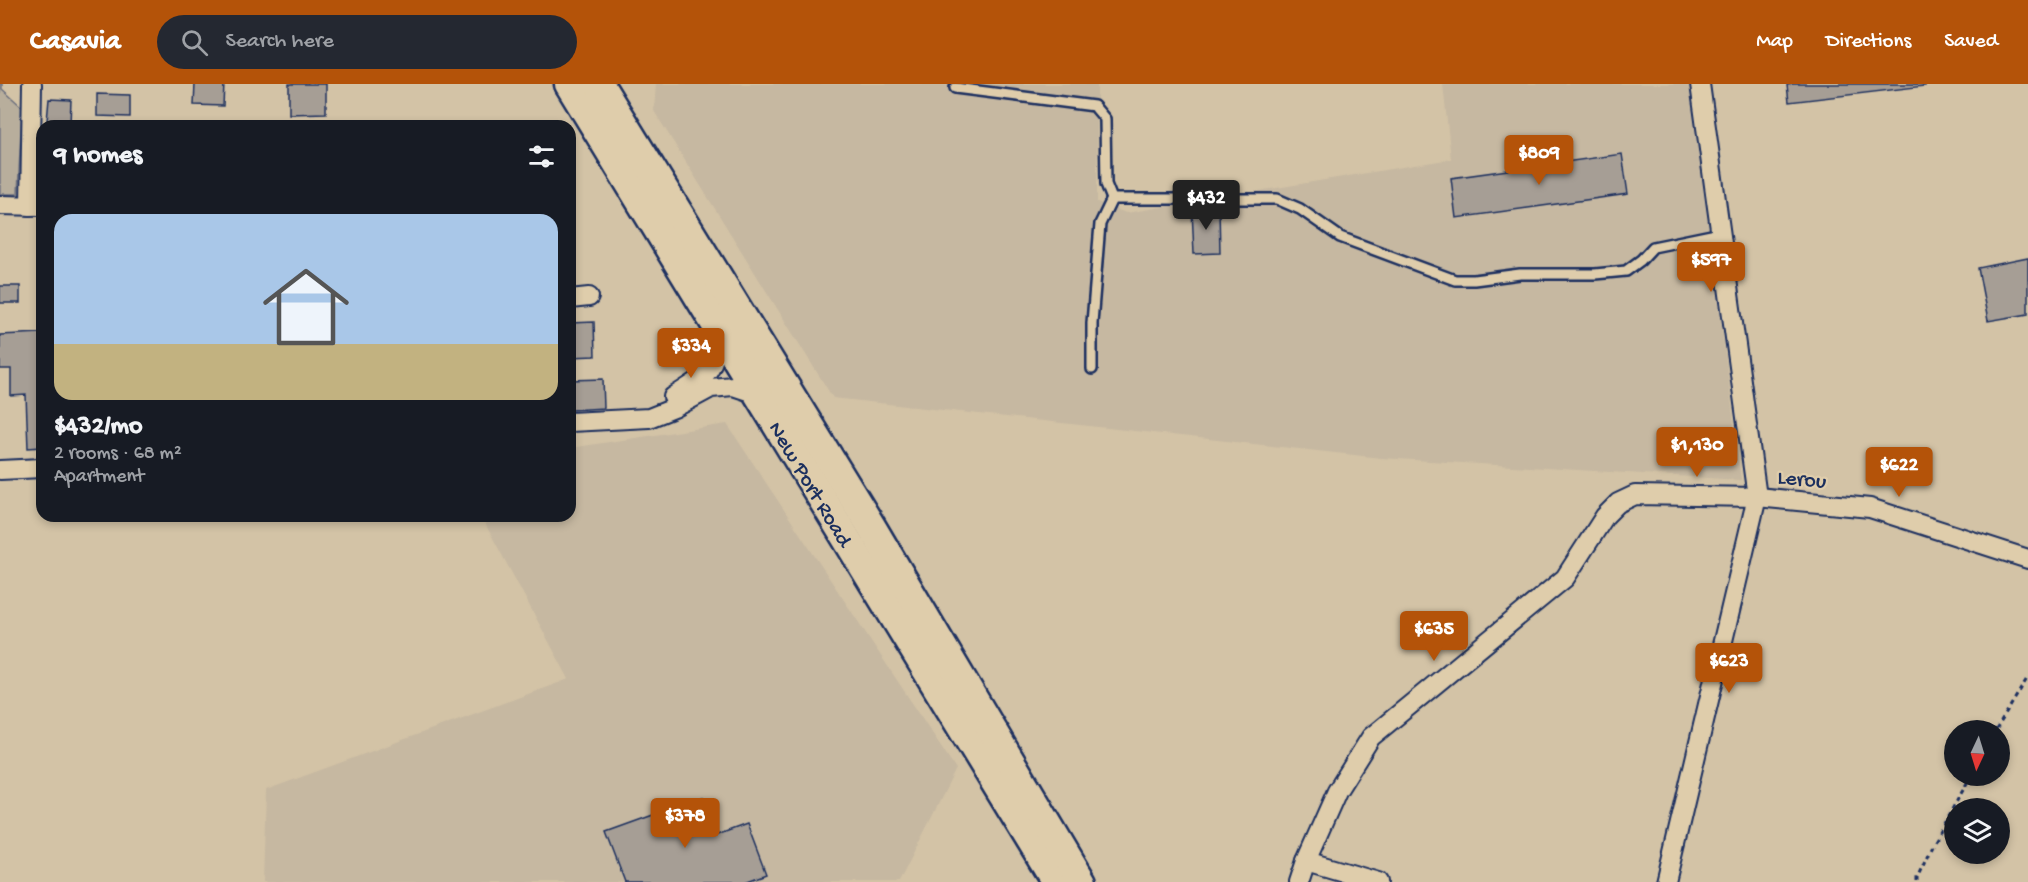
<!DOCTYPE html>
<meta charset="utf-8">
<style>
:root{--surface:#171b24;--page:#242831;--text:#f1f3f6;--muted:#9ea1a6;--line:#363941;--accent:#b45309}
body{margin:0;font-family:"Gochi Hand",sans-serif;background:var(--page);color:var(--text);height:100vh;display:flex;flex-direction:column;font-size:22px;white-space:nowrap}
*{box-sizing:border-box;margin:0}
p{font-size:20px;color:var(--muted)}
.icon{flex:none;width:33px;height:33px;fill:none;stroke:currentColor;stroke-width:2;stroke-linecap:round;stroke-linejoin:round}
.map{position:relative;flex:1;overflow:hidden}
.sheet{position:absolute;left:36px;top:36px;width:540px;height:402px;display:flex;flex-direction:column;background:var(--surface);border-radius:18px;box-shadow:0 3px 9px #0003}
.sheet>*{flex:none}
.needle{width:39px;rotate:184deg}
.fabs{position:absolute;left:1944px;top:636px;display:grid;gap:12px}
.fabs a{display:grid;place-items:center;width:66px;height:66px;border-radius:50%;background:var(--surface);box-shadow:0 3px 9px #0003;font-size:30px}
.price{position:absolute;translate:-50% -51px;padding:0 14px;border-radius:6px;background:var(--accent);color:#fff;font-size:20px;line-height:39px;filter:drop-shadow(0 2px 3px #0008)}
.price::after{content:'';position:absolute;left:50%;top:36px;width:18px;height:14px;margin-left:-9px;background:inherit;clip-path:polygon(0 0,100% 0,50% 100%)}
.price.current{background:#222;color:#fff}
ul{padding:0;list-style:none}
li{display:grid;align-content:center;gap:12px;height:318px;padding:0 18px}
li+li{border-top:2px solid var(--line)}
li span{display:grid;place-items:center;height:186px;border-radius:18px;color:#555}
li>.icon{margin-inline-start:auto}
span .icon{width:108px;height:108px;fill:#fffc;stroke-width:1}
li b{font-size:26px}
h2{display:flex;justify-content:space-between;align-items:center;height:72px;padding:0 18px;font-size:26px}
header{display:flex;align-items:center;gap:36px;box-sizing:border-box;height:84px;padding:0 30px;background:var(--accent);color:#fff}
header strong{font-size:28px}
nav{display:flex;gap:33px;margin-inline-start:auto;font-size:21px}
.search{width:420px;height:54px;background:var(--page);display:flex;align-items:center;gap:15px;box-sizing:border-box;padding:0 21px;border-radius:33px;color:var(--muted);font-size:22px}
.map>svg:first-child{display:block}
.built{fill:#c6b8a1}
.green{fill:#b8ae9c;stroke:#6a6e7d;stroke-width:1.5}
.building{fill:#a69e95;stroke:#1b2f5e;stroke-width:1.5}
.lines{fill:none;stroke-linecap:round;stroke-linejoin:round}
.service-casing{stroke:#1b2f5e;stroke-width:14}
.minor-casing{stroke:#1b2f5e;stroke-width:22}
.primary-casing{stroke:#1b2f5e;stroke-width:33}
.path{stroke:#1b2f5e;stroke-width:3;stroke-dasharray:4.5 4.5;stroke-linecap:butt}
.service{stroke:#dfcdab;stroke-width:9}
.minor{stroke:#dfcdab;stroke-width:18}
.primary{stroke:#dfcdab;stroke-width:28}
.labels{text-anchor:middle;stroke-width:4.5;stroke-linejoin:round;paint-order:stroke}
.street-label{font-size:22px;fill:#1b2f5e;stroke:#dfcdab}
</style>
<header>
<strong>Casavia</strong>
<div class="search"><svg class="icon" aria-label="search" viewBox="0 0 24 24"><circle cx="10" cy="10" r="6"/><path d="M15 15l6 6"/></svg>Search here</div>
<nav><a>Map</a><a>Directions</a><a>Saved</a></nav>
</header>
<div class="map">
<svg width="2028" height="798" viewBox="0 0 2028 798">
<rect width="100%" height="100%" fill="#d3c3a6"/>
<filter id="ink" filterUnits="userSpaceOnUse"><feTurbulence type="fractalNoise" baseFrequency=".0167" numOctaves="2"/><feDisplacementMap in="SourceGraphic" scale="12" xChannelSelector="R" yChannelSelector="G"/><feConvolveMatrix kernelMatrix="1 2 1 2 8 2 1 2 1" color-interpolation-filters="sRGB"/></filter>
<g filter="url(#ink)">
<g class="built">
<path d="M656,0H1097V118L1126,129L1451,75L1443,0H1689L1696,34L1741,396L1381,374L833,314L654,27Z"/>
<path d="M727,340L956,685L899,798H263L266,706L569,595L481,432H570V364Z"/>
</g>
<path class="green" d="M0,0H2V5L22,23L18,110H0Z"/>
<g class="building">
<path d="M195,0H224L223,22L194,21Z"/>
<path d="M289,0H326V29L289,30Z"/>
<path d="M1793,0H1924L1925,2L1789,18L1787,1Z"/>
<path d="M97,10L130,11V33L97,32Z"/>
<path d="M49,15L71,16L70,39L47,37Z"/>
<path d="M1622,70L1628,110L1456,134L1451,94Z"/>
<path d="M1219,124L1220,169L1194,170L1192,125Z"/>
<path d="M2028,174V230L1988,237L1978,184Z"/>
<rect x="0" y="202" width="20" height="17"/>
<path d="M594,238L595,272L570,273V239Z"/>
<path d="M42,249V363L28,364L26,311L11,312V285H0V251Z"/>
<path d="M603,295L604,324L571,326L570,296Z"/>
<path d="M703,713L717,751L747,740L766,790L745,798H625L606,748Z"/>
</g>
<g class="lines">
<defs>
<g id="service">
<path d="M955,4L1094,22L1105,35L1106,100L1112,115"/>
<path d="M1112,115H1277L1300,125L1340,153L1455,196H1474L1520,190H1595L1626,187L1641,176L1653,163L1721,149"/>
<path d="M1092,285V239L1100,140L1112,115"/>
</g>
<g id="minor">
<path d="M0,121L40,122"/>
<path d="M30,122L32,0"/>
<path d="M570,215L589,213"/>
<path d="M673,313C707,291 712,292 720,250"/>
<path d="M570,338L649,334L674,324L711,304L733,302L757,310"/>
<path d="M0,386L42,384"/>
<path d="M1306,777L1378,798"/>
<path d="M1299,798L1306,777L1337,707L1371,653L1565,494L1605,432L1618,419L1635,411L1757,413L1870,424L2028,475"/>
<path d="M1666,798L1757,413L1700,0"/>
</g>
<g id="primary">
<path d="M569,0L1056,798"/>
<path d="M599,0L871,442L1082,798"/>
</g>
</defs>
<use href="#service" class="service-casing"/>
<use href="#minor" class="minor-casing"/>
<use href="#primary" class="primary-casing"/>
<g class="path">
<path d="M1996,646L2028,593"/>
<path d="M1917,798V794L1933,759L1971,692"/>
</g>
<use href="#service" class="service"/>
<use href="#minor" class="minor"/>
<use href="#primary" class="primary"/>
</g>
</g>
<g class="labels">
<g class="street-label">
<text transform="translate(1802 393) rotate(5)" y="8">Lerou</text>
<text transform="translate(812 399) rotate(59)" y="8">New Port Road</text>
</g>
</g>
</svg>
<div class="fabs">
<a><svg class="needle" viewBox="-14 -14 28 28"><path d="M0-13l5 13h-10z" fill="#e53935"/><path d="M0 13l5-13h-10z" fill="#9ea1a6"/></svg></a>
<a><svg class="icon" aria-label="layers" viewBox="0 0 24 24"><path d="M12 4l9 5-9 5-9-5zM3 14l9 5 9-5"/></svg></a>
</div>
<b class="price" style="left:1539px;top:102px">$809</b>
<b class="price current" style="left:1206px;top:147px">$432</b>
<b class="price" style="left:1711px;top:209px">$597</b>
<b class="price" style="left:691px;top:295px">$334</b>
<b class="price" style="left:1697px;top:394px">$1,130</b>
<b class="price" style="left:1899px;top:414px">$622</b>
<b class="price" style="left:1434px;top:578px">$635</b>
<b class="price" style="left:1729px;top:610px">$623</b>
<b class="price" style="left:685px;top:765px">$378</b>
<section class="sheet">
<h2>9 homes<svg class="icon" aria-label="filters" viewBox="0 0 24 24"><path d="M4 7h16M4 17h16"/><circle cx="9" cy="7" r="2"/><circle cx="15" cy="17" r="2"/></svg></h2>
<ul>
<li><span style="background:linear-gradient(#a9c7e8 70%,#c2b280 0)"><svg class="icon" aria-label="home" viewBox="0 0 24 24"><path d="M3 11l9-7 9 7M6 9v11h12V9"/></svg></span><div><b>$432/mo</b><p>2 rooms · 68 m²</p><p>Apartment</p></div></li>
</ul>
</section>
</div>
